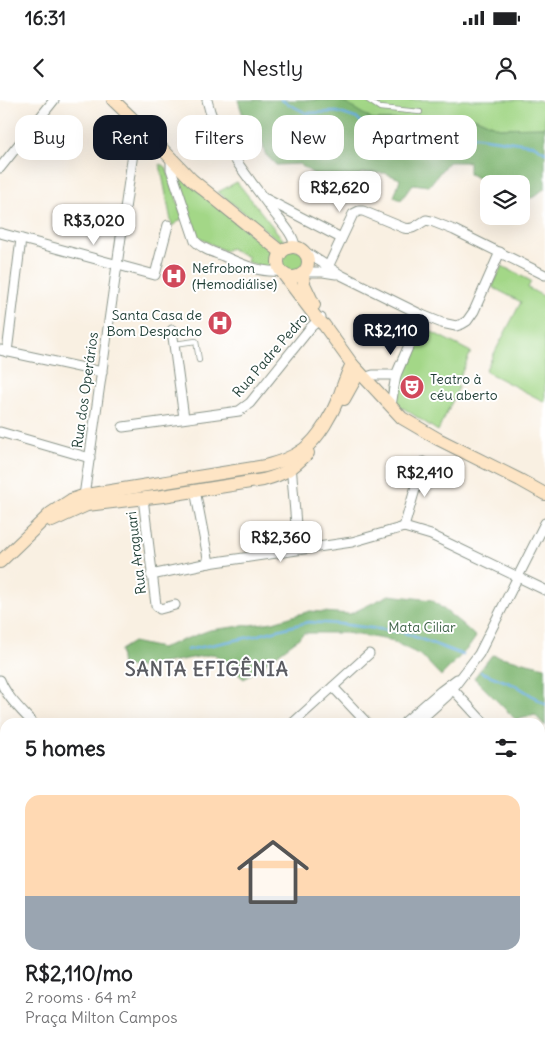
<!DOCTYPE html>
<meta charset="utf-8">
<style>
:root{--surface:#fff;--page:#f2f2f2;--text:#202124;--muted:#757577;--accent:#111827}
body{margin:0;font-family:Delius,sans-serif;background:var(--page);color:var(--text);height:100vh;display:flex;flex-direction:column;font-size:19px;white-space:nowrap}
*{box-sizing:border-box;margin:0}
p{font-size:16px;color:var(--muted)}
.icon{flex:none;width:28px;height:28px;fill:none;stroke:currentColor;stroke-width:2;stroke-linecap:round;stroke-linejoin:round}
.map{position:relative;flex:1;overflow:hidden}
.side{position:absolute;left:0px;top:618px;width:545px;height:336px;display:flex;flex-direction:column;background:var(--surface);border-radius:15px 15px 0 0;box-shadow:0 5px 20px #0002}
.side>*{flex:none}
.top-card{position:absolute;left:15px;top:15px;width:515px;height:45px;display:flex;gap:10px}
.fabs{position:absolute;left:480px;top:75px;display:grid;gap:10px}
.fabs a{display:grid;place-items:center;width:50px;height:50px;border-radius:10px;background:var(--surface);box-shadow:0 5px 20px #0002;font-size:25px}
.price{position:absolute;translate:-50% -42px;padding:0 11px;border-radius:10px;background:#fff;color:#222;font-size:16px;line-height:32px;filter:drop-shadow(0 1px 2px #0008)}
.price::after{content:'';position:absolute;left:50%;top:30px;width:15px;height:11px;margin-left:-8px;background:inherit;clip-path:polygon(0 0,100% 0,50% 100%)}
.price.active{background:var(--accent);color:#fff}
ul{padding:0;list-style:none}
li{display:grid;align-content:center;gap:10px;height:265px;padding:0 25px}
li span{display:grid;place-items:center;height:155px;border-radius:15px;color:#555}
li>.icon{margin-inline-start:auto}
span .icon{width:90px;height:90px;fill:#fffc;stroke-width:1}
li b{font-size:21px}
h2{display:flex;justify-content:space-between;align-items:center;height:60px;padding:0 25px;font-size:21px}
.pill{padding:0 18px;border-radius:15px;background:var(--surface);box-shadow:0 5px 20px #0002;font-size:18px;line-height:45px}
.pill.active{background:var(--accent);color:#fff}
.status{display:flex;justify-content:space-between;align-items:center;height:35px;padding:0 25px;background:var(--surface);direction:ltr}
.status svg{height:14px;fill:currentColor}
header{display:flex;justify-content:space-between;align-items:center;height:65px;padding:0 25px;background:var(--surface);font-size:22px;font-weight:600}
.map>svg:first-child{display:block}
.green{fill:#a3d787;stroke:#618a5e}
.forest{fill:#82b874;stroke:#507a54}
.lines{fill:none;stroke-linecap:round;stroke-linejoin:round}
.stream{stroke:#6aafe0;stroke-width:2.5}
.lane-casing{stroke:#8c968b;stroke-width:6}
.street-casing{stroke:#8c968b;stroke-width:11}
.secondary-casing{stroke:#8c968b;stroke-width:14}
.lane{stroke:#fff;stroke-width:4.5}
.street{stroke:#fff;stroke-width:9}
.secondary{stroke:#fee5c5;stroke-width:12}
.labels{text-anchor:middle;stroke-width:4;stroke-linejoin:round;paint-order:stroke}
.poi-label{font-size:14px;fill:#1f3d34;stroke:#fff;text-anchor:start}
.street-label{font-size:14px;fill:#1f3d34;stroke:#fff}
.park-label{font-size:14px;fill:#406449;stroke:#fff}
.district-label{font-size:19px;font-weight:bold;letter-spacing:1px;fill:#5b5c62;stroke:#fff}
</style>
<div class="status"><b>16:31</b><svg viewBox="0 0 49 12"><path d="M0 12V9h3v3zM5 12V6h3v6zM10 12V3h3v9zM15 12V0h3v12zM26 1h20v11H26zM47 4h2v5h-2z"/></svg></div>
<header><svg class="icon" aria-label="back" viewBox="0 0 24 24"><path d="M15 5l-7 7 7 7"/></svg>Nestly<svg class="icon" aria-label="person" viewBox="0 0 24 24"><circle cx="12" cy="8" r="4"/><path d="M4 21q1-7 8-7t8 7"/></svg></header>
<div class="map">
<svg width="545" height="953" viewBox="0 0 545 953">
<rect width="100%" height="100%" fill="#fff"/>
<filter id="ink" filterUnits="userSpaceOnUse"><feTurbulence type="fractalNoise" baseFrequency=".02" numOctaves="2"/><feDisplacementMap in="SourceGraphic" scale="10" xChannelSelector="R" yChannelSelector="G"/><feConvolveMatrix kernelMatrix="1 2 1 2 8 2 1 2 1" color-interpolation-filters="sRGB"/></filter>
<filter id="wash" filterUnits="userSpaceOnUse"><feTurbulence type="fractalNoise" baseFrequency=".0096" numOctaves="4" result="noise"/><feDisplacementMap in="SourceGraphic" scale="20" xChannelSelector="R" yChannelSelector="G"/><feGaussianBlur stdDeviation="1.12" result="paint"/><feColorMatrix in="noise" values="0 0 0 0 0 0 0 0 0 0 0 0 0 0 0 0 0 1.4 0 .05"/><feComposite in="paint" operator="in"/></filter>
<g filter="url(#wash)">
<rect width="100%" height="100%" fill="#f9f0e2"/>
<g class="green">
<path d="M340,0H538L545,3V27L499,28L474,17L372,20Z"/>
<path d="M160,64L166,67L183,118L172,126Z"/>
<path d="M174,71L275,154L271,167H266L247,162L248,157L230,148L225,151L201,139L197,136Z"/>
<path d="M237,82L285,142L283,144L218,92Z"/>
<circle cx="293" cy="162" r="13"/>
<path d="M502,166L531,181L528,188L545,197V302L485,271L521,202L492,187Z"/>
<path d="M422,227L471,252L456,285L459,287L438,331L394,302L395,285Z"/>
<path d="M0,694L5,699V733L0,732Z"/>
<path d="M5,757V917L0,889V763Z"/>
<path d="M11,949H253L256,953H11Z"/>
</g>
<g class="forest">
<path d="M238,0H340L373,20H425L474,17L499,28L545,27V88L534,97L521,101V84H518L516,76L496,84H492L469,74V62H448L429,86L413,84L401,100L394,97L400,79L385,73H363L342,82L318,77L299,64L276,65L265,54L259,28L246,25Z"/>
<path d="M389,495L432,500L462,524L476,537L469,547L441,576L422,556L390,540L346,533H304L298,539L244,579L214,554L143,567H122L120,550L133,542L161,548L210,530L273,522L310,511L350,514Z"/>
<path d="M492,555L545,567V626L535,615L516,620L474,578Z"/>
<path d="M0,732L5,733V757L0,763Z"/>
<path d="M0,889L5,917V949H11V953H0Z"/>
</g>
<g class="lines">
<g class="stream">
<path d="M281,0L306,13L337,12L358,19L370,30L382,34L430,40L456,34L534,45L545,52"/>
<path d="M187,550L255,536L308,522L339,524L402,532L463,555"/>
<path d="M481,572L517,586L545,604"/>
</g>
</g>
</g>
<g filter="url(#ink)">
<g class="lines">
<defs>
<g id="lane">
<path d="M368,0L380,8L420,12"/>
<path d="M174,244L196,241L199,260"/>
</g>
<g id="street">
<path d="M207,0C215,39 249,78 272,110C280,121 293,133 295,146"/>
<path d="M171,59V69L195,141C202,149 213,152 223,156C241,164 260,173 280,171"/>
<path d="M0,68L54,0"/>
<path d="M266,99L341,138"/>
<path d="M0,133L155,175L168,125"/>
<path d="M304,151L341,175L422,215L442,223L456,226L462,224L467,221L474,211L500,152"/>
<path d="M328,167L353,114L359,111H363L404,128C414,130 417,125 426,120L431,121L454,130L545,175"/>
<path d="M304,172H323L336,174"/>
<path d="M172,230L184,318"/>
<path d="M0,250L102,272"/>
<path d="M7,252L21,139"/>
<path d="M364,278L373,275H396"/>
<path d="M391,306L396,275L422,215"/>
<path d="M123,327L239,311L250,303L311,227L321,218"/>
<path d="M0,332L90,358"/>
<path d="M291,364L298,449"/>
<path d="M195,390L209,463"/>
<path d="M143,398L156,505L160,509L175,505"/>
<path d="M85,399L84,396L134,46L136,38L139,32"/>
<path d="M404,427L431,435L545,490"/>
<path d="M404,427L423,362"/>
<path d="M151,475L209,463L352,442L404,427"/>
<path d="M0,580C6,596 21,610 32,622"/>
<path d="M449,585L483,622"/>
<path d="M333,587L366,622"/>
<path d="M294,622L369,554"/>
<path d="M405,622L441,591L457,579"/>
<path d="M418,622L447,596L479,554L545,423"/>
<path d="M540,688L545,694"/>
<path d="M540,710L545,706"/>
<path d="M540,814L545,819"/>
<path d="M540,919L545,915"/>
<path d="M540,948L545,953"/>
<path d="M325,949L329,953"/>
<path d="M424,949L428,953"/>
<path d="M279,953L284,949"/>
<path d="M503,953L508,949"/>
</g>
<g id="secondary">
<path d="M113,0L140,26"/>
<path d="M146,32L192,80L281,152"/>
<circle cx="293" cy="162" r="15"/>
<path d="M303,174L304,184L314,205"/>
<path d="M284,175L318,220L324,225L352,264L402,318L438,339L520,380L545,394"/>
<path d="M344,299L359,272"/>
<path d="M52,421L87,405L163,396L263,380C285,374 292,369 308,353"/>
<path d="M0,462L51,413L71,400L86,395L265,366C279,362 292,358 304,349C319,338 332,314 339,297C343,286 346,275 352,264"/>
</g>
</defs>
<use href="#lane" class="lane-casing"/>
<use href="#street" class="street-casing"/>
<use href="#secondary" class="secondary-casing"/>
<use href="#lane" class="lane"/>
<use href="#street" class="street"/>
<use href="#secondary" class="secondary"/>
</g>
</g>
<defs>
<symbol id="hospital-disc" viewBox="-11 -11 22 22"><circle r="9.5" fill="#d1495b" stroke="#fff"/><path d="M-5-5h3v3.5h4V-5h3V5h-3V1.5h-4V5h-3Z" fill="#fff"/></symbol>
<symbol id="theatre-disc" viewBox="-11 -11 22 22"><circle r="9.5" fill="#d1495b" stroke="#fff"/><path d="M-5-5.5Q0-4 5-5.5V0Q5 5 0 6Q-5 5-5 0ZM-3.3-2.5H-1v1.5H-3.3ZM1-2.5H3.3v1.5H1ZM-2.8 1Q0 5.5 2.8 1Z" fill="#fff"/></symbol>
</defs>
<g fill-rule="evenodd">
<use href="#hospital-disc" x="160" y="162" width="28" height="28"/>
<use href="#hospital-disc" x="206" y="209" width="28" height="28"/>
<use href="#theatre-disc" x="398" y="273" width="28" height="28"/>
</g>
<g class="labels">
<g class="poi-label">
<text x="192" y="173">Nefrobom<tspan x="192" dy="16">(Hemodiálise)</tspan></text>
<text x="202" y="220" text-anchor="end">Santa Casa de<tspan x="202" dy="16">Bom Despacho</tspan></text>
<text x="430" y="284">Teatro à<tspan x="430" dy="16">céu aberto</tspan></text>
</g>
<g class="street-label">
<text transform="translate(270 255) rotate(-49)" y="5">Rua Padre Pedro</text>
<text transform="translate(85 290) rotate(-82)" y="5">Rua dos Operários</text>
<text transform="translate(136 453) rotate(-97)" y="5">Rua Araguari</text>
</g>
<g class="park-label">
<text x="422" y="532">Mata Ciliar</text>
</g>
<g class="district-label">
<text x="207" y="576">SANTA EFIGÊNIA</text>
</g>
</g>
</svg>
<div class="fabs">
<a><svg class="icon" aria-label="layers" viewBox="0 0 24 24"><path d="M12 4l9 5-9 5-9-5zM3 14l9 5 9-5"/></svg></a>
</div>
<b class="price" style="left:340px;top:113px">R$2,620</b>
<b class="price" style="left:94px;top:146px">R$3,020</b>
<b class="price active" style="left:391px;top:256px">R$2,110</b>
<b class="price" style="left:425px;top:398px">R$2,410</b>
<b class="price" style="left:281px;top:463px">R$2,360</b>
<div class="top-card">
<a class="pill">Buy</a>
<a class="pill active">Rent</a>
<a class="pill">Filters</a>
<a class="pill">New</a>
<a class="pill">Apartment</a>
</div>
<section class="side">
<h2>5 homes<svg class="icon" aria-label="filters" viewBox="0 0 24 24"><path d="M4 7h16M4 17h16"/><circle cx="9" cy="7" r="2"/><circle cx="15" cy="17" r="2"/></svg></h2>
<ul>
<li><span style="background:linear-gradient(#ffd9b3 65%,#9aa5b1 0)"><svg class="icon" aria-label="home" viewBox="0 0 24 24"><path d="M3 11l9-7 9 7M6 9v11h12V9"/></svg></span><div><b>R$2,110/mo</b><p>2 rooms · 64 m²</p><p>Praça Milton Campos</p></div></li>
</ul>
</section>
</div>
